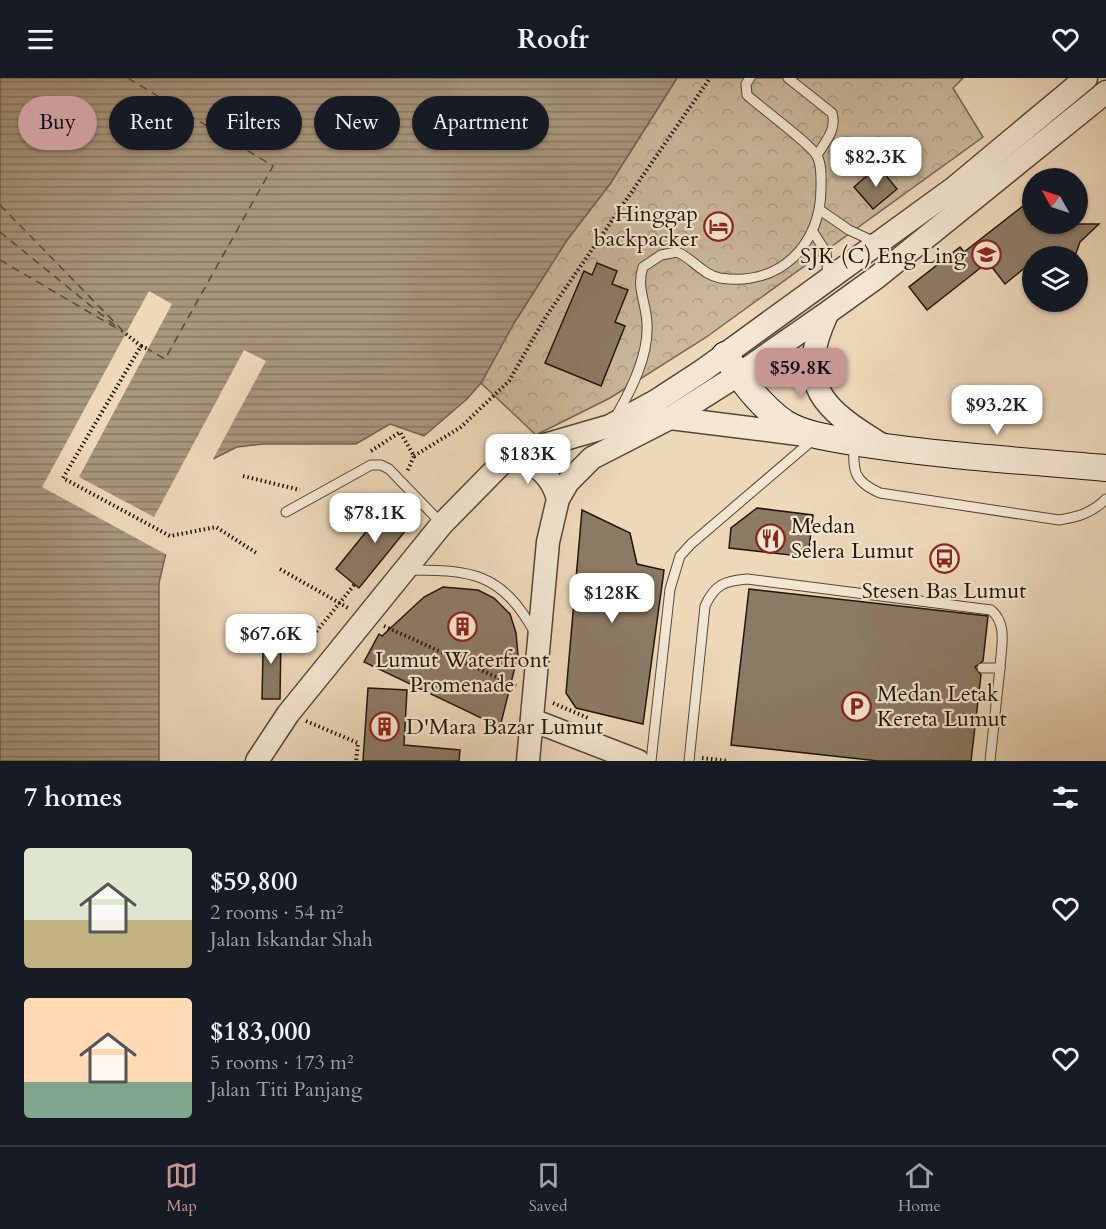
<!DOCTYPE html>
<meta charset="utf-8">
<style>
:root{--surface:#171b24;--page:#242831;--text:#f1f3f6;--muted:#9ea1a6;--line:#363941;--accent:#c59692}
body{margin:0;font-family:Cardo,serif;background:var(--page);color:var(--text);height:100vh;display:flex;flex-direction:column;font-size:22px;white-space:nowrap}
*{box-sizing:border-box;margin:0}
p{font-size:20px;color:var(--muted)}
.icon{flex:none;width:33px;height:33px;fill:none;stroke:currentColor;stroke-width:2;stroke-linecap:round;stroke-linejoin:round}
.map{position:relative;height:683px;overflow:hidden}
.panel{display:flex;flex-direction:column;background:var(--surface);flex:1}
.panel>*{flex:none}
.top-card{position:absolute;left:18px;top:18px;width:600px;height:54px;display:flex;gap:12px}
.needle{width:39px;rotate:309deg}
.buttons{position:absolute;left:1022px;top:90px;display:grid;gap:12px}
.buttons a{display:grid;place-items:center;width:66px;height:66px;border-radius:50%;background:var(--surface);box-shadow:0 2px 4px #0004;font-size:30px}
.price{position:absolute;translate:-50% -51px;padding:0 14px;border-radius:12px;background:#fff;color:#222;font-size:20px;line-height:39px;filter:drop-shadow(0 2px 3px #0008)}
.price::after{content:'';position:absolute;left:50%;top:36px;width:18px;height:14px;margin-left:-9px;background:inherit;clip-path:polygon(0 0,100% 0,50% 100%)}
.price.active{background:var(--accent);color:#111}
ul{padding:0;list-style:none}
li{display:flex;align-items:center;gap:18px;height:150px;padding:0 24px}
li span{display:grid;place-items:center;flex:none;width:168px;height:120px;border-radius:6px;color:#555}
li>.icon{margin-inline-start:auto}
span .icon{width:72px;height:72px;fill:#fffc;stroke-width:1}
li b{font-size:26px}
h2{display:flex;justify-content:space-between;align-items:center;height:72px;padding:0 24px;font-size:26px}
.pill{padding:0 21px;border-radius:27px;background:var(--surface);box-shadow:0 2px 4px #0004;font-size:21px;line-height:54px}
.pill.active{background:var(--accent);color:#111}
header{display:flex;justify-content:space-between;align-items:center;height:78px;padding:0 24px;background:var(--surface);font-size:27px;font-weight:600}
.tab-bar{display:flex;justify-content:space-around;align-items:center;height:84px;border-top:2px solid var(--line);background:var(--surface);font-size:16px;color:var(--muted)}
.tab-bar a{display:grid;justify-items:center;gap:3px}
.tab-bar .active{color:var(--accent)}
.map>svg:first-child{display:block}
.park{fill:url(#park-crowns);stroke:#766652;stroke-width:1.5}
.water{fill:url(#water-rules);stroke:#72624e;stroke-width:1.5}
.pier{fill:#edd8ba}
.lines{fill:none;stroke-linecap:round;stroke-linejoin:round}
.ferry{stroke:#584937;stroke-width:1.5;stroke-dasharray:8 6;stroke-linecap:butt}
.building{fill:#8c7a65;stroke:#221508;stroke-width:1.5}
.service-casing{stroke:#554634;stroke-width:11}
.tertiary-casing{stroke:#554634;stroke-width:25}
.secondary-casing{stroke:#221508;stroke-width:28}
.path{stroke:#221508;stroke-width:4;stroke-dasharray:1.5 3;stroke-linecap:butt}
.service{stroke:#f3e6d2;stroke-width:9}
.tertiary{stroke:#f3e6d2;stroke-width:22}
.secondary{stroke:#f3e6d2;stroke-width:26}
.labels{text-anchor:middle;stroke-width:4.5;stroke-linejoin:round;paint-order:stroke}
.poi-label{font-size:22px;fill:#221508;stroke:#f3e6d2;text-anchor:start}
</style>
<header><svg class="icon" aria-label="menu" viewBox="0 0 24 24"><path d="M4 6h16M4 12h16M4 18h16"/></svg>Roofr<svg class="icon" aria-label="heart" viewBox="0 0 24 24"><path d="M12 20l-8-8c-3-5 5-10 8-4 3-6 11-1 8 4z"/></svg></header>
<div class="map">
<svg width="1106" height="683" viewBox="0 0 1106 683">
<defs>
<pattern id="park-crowns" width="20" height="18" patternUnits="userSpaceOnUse" patternTransform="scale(1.5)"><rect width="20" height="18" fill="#cab79c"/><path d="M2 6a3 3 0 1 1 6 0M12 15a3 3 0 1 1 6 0" fill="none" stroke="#ad9c85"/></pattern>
<pattern id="water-rules" width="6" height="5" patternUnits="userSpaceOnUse" patternTransform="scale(1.5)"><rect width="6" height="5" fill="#a8967d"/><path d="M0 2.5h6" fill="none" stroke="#887964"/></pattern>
</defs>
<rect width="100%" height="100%" fill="#edd8ba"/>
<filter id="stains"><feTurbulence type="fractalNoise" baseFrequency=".00333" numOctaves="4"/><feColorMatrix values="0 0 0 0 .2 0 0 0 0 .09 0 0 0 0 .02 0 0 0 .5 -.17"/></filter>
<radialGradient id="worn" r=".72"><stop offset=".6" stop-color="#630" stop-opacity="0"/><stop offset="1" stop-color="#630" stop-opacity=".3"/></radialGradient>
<path class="park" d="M677,0H963L953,10L983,59L705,260L610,320L536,357L481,305L514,245L567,162L610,106Z"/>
<path class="water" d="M0,0H677L610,106L567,162L514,245L481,305L467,321L424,358L390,346L356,366H263L237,369L213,381L170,458L159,505V683H0Z"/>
<path class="pier" d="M149,213L172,226L79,399L154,439L244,272L266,283L213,381L216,383L173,459L169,478L42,409Z"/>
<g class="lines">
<g class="ferry">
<path d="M128,0L273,88L165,281L148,271"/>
<path d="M0,127L126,256"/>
<path d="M0,154L118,250"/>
<path d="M0,182L123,254"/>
</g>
</g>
<g class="building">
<path d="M878,88L897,111L873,131L854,109Z"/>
<path d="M1032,121V146H1099L1080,164L1075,178H1032V184L1005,206L988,184L927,232L909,209L960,169L964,174Z"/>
<path d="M597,185L617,193L612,206L628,212L615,244L625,248L601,308L545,285L584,193L592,197Z"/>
<path d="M391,423L415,441L359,510L336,491Z"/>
<path d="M757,430L813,437L808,479L729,470L731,450Z"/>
<path d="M582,432L630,455L637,486L664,492L643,646L576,630L566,615Z"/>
<path d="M443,509L478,512L494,520L510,536L516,555L518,577L500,649L364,584L379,556L382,558L424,519Z"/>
<path d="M749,511L988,538L983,583L975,589L981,597L971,683H879L731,667Z"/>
<path d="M259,556H281L280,621H262L263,574H259Z"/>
<path d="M368,610L407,612L404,667L460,672L459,683H363Z"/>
</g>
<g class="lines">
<defs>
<g id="service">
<path d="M788,0L832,35C837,51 826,63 817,77"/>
<path d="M820,132L849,152L875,164"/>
<path d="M813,154L826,174L828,199"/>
<path d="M616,338C632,311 649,277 647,245C646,224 636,209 643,189L661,177L677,174C692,180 703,197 720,200C780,209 821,167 821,110C821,100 822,87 817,78C811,66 761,30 747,17L746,6L750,0"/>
<path d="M854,365C853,393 853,403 880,415L1059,442C1078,439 1092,435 1106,421"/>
<path d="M286,434L371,387H381L389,391L442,446"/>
<path d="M407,492C472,492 501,494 535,555"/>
<path d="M651,683L670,511L680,478L691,466L815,360"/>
<path d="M689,683L705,528C715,506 725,503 747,501L991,532C1008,546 1001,569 1000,590H982"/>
<path d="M990,683L1000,590"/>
</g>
<g id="tertiary">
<path d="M827,236C794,307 823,331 882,367"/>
<path d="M670,340L806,357"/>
<path d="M515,378C538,388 551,396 558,421"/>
<path d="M532,642L638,683"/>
<path d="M257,683L288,636L442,446L503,384L534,370L610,348L656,323L702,293L954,110L1086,0"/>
<path d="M528,683L548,464L558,421L568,404L592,380L670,340L738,297L827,235L877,199L1106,14"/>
</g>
<path id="secondary" d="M725,277C741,301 760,328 785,345C808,359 839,361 865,366C944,378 1026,383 1106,390"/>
</defs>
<use href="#service" class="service-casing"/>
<use href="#tertiary" class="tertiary-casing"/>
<use href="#secondary" class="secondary-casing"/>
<g class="path">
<path d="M126,256L141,268L63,400L170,458L216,449L258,476"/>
<path d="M141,268L148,271"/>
<path d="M371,373L400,354L414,378L407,394"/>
<path d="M414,378L461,349L509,303L545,240L710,0"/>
<path d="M243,398L300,412"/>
<path d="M280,491L350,531"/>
<path d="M384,548L516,608"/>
<path d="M302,571L355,506"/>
<path d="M553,625L588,640"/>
<path d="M306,643L358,665L356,683"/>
<path d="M702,680L728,683"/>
</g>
<use href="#service" class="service"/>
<use href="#tertiary" class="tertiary"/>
<use href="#secondary" class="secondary"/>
</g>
<defs>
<symbol id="hotel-ring" viewBox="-11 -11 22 22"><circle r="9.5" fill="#f3e6d2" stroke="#8f2418" stroke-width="1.5"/><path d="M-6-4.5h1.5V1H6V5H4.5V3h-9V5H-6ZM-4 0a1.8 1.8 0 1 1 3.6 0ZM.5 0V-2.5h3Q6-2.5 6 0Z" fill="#8f2418"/></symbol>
<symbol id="school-ring" viewBox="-11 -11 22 22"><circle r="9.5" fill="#f3e6d2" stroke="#8f2418" stroke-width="1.5"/><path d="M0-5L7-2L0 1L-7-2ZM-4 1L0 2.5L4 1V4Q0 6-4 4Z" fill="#8f2418"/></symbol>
<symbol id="restaurant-ring" viewBox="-11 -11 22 22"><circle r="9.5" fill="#f3e6d2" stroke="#8f2418" stroke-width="1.5"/><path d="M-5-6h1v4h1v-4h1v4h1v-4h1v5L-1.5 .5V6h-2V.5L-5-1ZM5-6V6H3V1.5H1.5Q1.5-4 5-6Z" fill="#8f2418"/></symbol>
<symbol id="bus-ring" viewBox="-11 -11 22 22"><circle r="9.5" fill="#f3e6d2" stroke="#8f2418" stroke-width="1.5"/><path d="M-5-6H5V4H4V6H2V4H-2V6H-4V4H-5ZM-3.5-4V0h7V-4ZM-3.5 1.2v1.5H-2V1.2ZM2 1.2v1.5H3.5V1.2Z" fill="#8f2418"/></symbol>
<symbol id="building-ring" viewBox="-11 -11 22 22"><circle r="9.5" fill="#f3e6d2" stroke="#8f2418" stroke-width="1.5"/><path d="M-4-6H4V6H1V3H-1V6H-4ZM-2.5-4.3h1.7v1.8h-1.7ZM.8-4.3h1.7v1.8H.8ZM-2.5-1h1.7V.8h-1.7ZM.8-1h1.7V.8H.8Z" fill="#8f2418"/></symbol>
<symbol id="parking-ring" viewBox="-11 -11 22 22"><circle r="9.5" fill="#f3e6d2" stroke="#8f2418" stroke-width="1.5"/><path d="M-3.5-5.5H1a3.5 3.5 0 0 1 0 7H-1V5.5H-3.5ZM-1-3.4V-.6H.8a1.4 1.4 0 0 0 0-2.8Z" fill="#8f2418"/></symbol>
</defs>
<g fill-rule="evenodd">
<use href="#hotel-ring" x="702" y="132" width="33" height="33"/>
<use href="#school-ring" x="970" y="160" width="33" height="33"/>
<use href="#restaurant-ring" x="754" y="444" width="33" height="33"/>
<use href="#bus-ring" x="928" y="464" width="33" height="33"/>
<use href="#building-ring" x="446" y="532" width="33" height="33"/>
<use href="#parking-ring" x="840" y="612" width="33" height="33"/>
<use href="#building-ring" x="368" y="632" width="33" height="33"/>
</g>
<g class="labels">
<g class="poi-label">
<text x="698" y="143" text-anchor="end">Hinggap<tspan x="698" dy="25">backpacker</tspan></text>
<text x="966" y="185" text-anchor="end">SJK (C) Eng Ling</text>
<text x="791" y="455">Medan<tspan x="791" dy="25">Selera Lumut</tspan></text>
<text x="944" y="520" text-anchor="middle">Stesen Bas Lumut</text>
<text x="462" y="589" text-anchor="middle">Lumut Waterfront<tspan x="462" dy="25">Promenade</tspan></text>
<text x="877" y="623">Medan Letak<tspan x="877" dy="25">Kereta Lumut</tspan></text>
<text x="406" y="656">D'Mara Bazar Lumut</text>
</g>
</g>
<rect width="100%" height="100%" filter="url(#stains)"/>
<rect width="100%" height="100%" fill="url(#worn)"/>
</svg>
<div class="buttons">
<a><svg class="needle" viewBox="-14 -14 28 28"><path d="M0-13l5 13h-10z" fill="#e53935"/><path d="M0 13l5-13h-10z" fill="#9ea1a6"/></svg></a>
<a><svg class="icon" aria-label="layers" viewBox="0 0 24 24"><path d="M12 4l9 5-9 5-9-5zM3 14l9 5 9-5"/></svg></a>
</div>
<b class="price" style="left:876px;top:110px">$82.3K</b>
<b class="price active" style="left:801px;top:321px">$59.8K</b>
<b class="price" style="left:997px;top:358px">$93.2K</b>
<b class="price" style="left:528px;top:407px">$183K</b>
<b class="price" style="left:375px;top:466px">$78.1K</b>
<b class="price" style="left:612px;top:546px">$128K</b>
<b class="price" style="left:271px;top:587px">$67.6K</b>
<div class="top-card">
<a class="pill active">Buy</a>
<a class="pill">Rent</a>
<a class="pill">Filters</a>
<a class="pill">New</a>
<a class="pill">Apartment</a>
</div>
</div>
<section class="panel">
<h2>7 homes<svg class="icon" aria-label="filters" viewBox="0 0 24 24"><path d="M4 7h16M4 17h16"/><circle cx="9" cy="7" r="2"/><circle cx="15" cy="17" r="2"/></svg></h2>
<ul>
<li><span style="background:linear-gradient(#dfe7d0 60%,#c2b280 0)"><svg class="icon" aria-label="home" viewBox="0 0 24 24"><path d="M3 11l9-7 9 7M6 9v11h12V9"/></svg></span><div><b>$59,800</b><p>2 rooms · 54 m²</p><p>Jalan Iskandar Shah</p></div><svg class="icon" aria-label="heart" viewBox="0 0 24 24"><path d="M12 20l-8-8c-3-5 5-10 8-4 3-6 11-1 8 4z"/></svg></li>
<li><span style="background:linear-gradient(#ffd9b3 70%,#7fa58c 0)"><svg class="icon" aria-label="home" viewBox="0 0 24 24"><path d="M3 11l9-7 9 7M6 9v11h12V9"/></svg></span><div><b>$183,000</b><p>5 rooms · 173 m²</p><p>Jalan Titi Panjang</p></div><svg class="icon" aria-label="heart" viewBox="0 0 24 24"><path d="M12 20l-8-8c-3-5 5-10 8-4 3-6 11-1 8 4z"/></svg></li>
</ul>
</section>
<nav class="tab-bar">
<a class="active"><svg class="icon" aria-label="map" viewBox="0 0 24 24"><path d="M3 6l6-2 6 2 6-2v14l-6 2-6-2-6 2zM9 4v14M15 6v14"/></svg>Map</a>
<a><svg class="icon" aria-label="saved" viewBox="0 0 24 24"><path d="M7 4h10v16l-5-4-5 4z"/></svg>Saved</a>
<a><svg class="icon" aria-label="home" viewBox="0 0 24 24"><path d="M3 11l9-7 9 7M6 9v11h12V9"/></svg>Home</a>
</nav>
